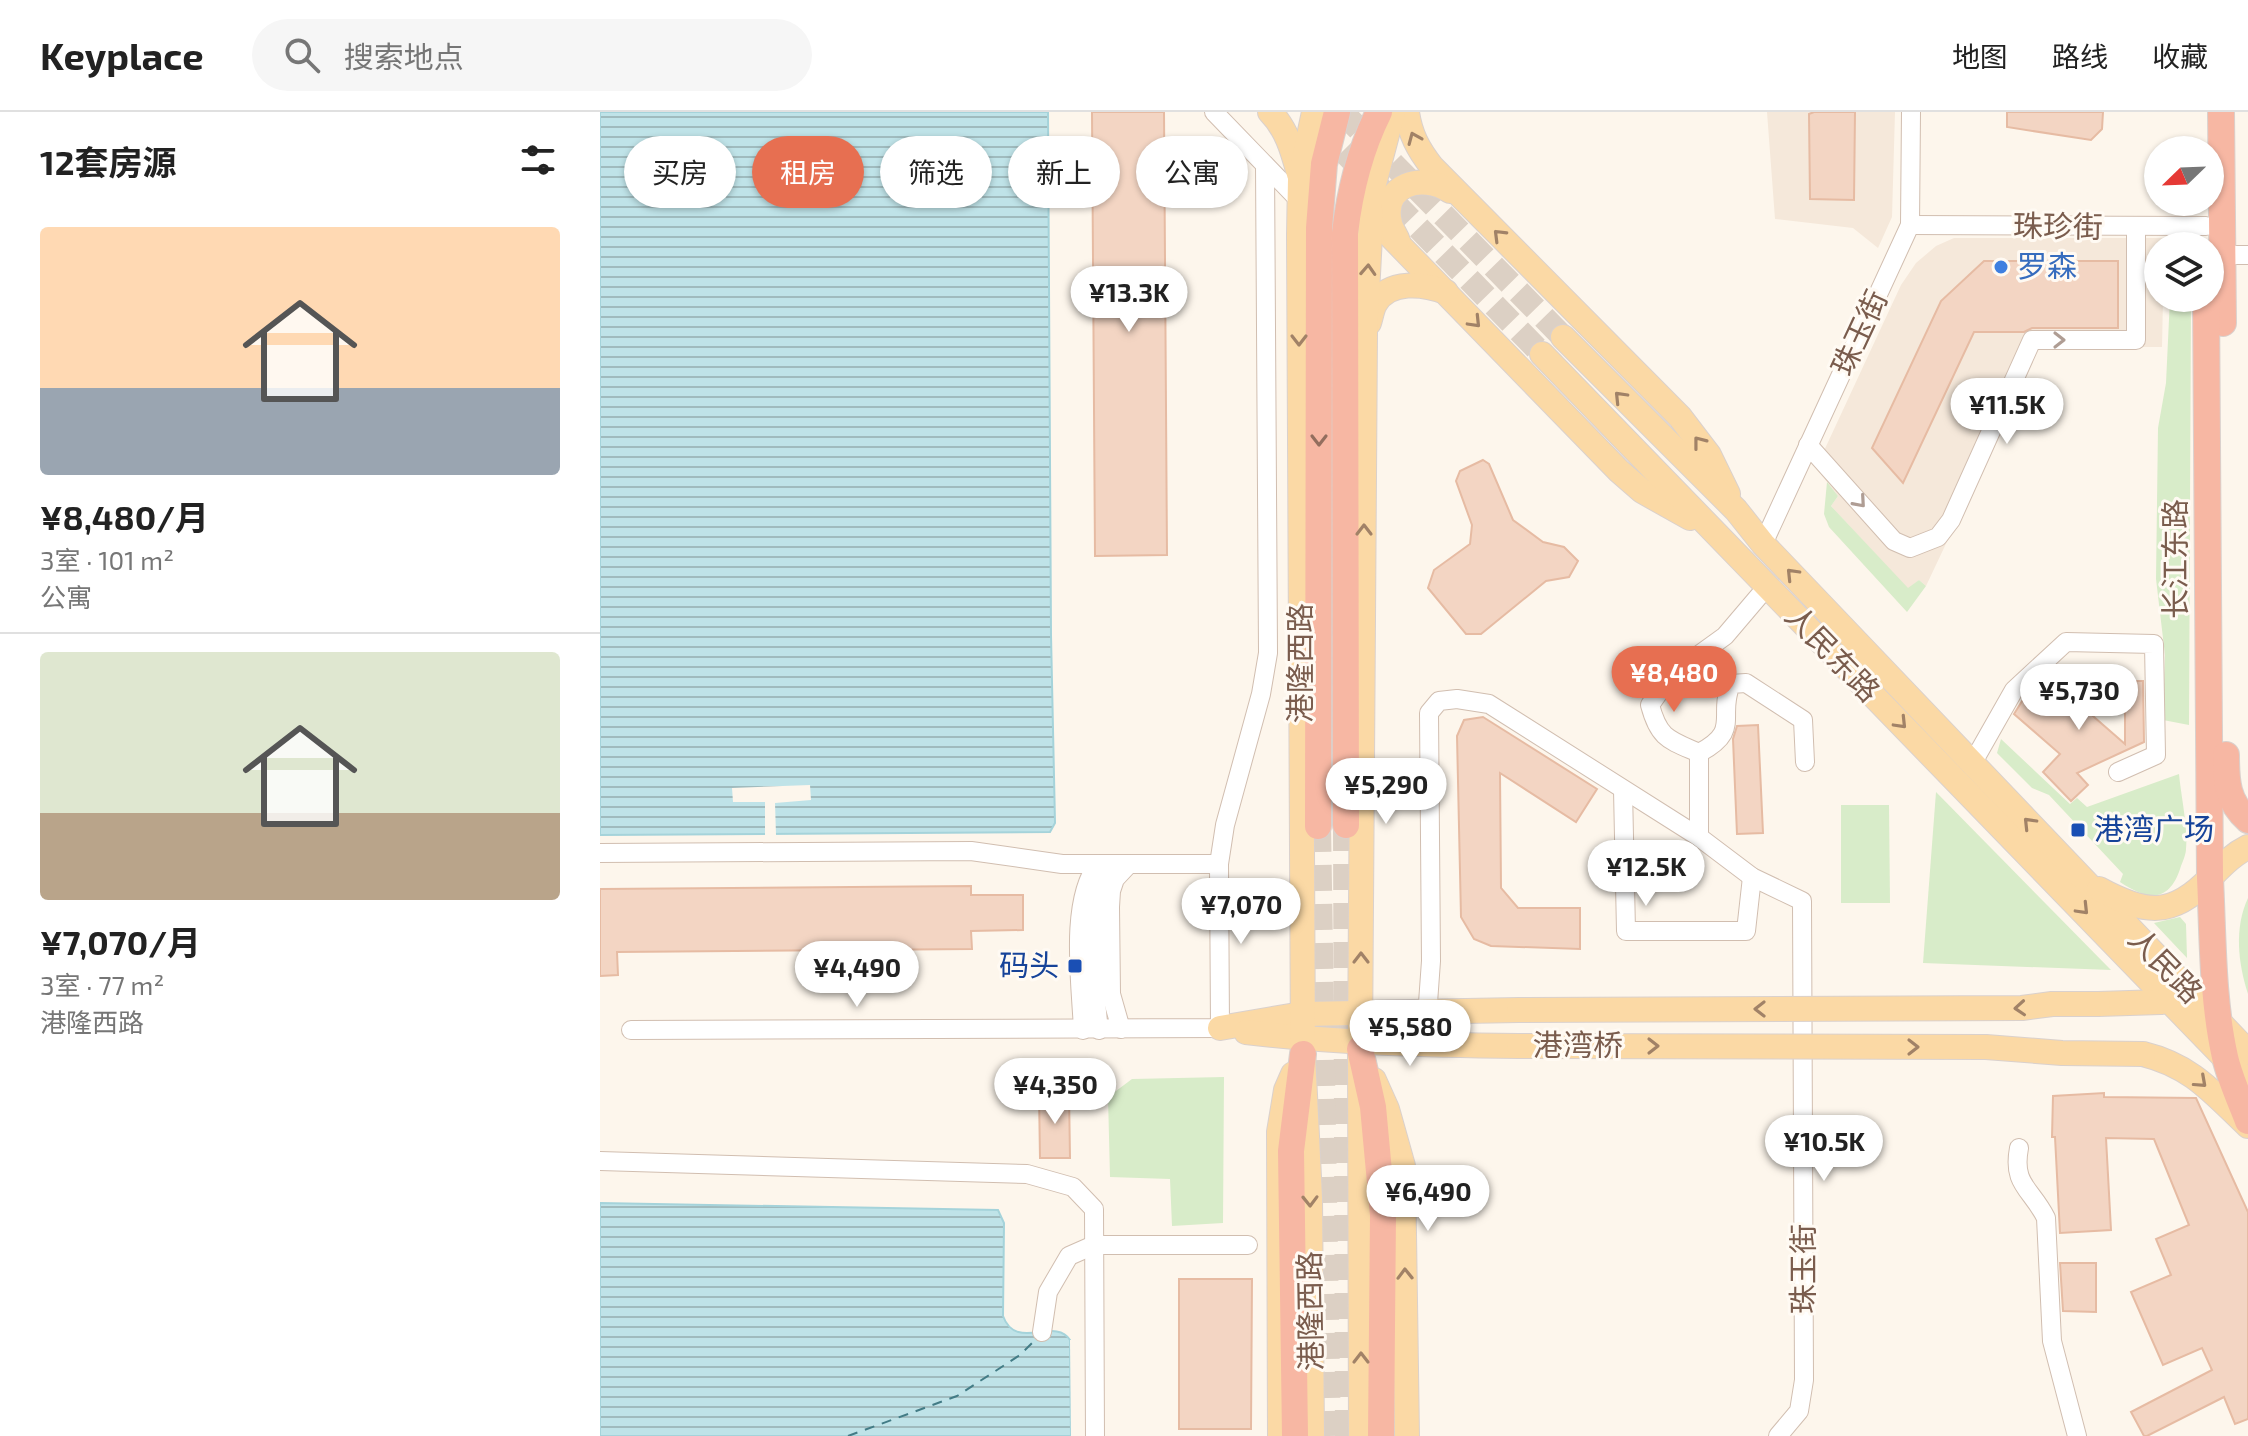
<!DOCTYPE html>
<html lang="zh">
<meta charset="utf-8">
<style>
:root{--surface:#fff;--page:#f6f6f6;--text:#222;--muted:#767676;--line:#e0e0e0;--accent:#e76f51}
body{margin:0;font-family:"Exo 2","Noto Sans SC",sans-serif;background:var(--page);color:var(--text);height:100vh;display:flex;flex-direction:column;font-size:30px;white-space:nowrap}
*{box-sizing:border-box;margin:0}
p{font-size:26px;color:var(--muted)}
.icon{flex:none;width:44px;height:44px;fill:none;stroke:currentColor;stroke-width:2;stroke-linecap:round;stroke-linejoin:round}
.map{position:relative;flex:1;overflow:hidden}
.details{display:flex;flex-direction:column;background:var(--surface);width:600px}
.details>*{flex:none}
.banner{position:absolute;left:24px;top:24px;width:760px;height:72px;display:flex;gap:16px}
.needle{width:52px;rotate:247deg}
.buttons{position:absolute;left:1544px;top:24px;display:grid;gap:16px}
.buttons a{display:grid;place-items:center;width:80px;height:80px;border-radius:50%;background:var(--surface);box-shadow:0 2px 6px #0004;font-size:40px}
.price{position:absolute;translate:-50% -68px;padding:0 18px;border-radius:28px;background:#fff;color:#222;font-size:26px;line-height:52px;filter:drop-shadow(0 2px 4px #0008)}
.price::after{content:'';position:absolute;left:50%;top:48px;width:24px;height:18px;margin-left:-12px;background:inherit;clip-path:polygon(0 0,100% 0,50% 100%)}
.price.active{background:var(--accent);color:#fff}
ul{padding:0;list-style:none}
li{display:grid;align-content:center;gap:16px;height:424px;padding:0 40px}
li+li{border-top:2px solid var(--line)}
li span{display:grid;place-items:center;height:248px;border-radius:8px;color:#555}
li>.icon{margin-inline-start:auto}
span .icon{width:144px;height:144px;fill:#fffc;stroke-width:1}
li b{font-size:34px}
h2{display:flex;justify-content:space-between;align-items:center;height:96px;padding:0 40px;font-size:34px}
.tag{padding:0 28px;border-radius:36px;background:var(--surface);box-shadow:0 2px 6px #0004;font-size:28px;line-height:72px}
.tag.active{background:var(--accent);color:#fff}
header{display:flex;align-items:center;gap:48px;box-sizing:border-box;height:112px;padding:0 40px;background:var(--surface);border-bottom:2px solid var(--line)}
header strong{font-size:38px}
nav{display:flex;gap:44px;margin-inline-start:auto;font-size:28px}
.search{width:560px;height:72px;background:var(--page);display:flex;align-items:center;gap:20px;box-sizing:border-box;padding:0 28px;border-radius:44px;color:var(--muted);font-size:30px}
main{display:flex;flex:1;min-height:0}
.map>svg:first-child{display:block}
.residential{fill:#f5e8da}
.green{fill:#d8ecc9}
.water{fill:url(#water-rules);stroke:#a5d3da;stroke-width:2}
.pier{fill:#fdf6ec}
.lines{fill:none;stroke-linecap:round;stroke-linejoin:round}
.ferry{stroke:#437c86;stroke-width:2;stroke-dasharray:10 8;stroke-linecap:butt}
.building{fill:#f3d5c3;stroke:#e6bba3;stroke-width:2}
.major-tunnel{stroke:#dcd0c4;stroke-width:24;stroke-dasharray:24 12;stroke-linecap:butt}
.highway-tunnel{stroke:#dcd0c4;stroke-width:26;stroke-dasharray:26 13;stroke-linecap:butt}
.minor-casing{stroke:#d1beb0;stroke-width:20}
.major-casing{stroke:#dad1cd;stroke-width:26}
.highway-casing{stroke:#dad1cd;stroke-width:28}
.minor{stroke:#fff;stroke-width:18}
.major{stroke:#fbd9a5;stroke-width:24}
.highway{stroke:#f7b7a3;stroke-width:26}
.major-bridge-casing{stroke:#dad1cd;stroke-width:26;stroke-linecap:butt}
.major-bridge{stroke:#fbd9a5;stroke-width:24}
.oneway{stroke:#a18267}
.oneway2{stroke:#af9d94}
.oneway3{stroke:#936e5e}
.shop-dot{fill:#3f7fe0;stroke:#fffaf3;stroke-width:3}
.transit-dot{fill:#1a4fb4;stroke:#fffaf3;stroke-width:3}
.labels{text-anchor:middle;stroke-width:6;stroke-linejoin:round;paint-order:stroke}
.street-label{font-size:30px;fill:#7a5c4d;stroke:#fffaf3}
.shop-label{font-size:30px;fill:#366cbe;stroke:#fffaf3;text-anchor:start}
.transit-label{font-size:30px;fill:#164399;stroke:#fffaf3;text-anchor:start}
</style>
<header>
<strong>Keyplace</strong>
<div class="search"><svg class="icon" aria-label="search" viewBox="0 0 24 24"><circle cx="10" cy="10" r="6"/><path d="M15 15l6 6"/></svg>搜索地点</div>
<nav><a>地图</a><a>路线</a><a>收藏</a></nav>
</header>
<main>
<section class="details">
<h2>12套房源<svg class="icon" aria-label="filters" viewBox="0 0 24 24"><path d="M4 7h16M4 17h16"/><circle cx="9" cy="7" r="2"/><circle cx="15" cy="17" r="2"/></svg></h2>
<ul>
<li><span style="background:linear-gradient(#ffd9b3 65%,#9aa5b1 0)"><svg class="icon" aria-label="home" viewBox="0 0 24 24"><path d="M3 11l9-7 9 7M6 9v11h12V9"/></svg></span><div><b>¥8,480/月</b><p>3室 · 101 m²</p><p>公寓</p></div></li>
<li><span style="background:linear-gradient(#dfe7d0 65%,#b9a48a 0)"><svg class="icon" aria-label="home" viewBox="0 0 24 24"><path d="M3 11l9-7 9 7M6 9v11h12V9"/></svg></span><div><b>¥7,070/月</b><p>3室 · 77 m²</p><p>港隆西路</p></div></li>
</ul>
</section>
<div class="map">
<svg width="1648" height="1324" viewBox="0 0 1648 1324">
<defs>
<pattern id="water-rules" width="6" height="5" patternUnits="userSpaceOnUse" patternTransform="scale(2)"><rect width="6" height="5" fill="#bfe3e8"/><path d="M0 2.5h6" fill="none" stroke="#a0bbbe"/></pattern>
</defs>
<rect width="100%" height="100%" fill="#fdf6ec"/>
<g class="residential">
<path d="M1167,0H1295L1292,105L1278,136L1253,116L1175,107Z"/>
<path d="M1354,126H1564V134H1558V186H1563L1562,235H1439L1326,474L1319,468L1308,477L1231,394L1238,384L1216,356L1301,173L1316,151L1336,134Z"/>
</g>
<g class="green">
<path d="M1570,186H1591L1589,613L1563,608L1565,543L1556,467L1558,316L1566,271Z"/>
<path d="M1227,370L1238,384L1231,394L1308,476L1319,468L1326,474L1307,500L1229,415L1224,402Z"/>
<path d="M1401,627L1470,692L1477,686L1487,695L1579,662C1581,684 1588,715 1586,737C1586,742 1583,749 1581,754C1570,791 1548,789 1520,770L1523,762L1449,683L1432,676L1397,641Z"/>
<path d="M1336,680L1511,858L1323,851Z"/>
<path d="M1241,693H1289L1290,791H1241Z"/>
<path d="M1648,786V882C1638,851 1634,816 1648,786Z"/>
<path d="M1580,805L1586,812L1587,846L1554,811Z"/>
<path d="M624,965L623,1111L572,1114L570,1067L510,1065L508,985L532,967Z"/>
</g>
<g class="water">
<path d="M0,0H448L451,523L455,711L450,720L0,723Z"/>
<path d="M0,1091L398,1098L404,1111L403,1204C416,1240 455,1204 470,1228L471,1324H0Z"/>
</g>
<g class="pier">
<path d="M210,673L211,688L175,691L176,723H165V690H133L132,676Z"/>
<path d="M470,1228H474L475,1235V1324H471Z"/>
</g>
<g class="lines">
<path class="ferry" d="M248,1324L357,1284L420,1243L436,1227"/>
</g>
<g class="building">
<path d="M492,0H564L567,443L495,444Z"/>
<path d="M1214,0H1255L1254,88L1210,87L1209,2Z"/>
<path d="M1407,0H1503L1502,17L1491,28L1407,15Z"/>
<path d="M1384,149H1518V216H1432L1424,220H1374L1303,371L1272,336L1341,189Z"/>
<path d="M883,348L889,352L913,408L943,430L964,435L978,449L969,465L946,469L881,522H866L828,476L834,458L870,432L872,413L856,369L860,359Z"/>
<path d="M1447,564L1525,632V569H1543L1544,630L1477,661L1488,673L1471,689L1443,660L1460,642L1414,602L1424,586Z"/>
<path d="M883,605L997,677L976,710L900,661L901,776L918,796H980V837L891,834L874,827L861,805L857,624L864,608Z"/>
<path d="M1158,613L1163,721L1137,722L1133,627L1137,614Z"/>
<path d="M371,774V783H423V818L371,819L372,837L17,840L18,863L0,864V777Z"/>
<path d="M469,981L470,1046H440L439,982Z"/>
<path d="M1504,981V985L1596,986L1648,1100V1307L1635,1312L1624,1285L1547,1324H1544L1531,1300L1612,1258L1602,1236L1563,1253L1531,1180L1571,1163L1556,1127L1589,1113L1554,1027L1506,1026L1511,1118L1460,1121L1455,1025H1452L1453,984Z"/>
<path d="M1460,1151H1496V1200L1463,1199Z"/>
<path d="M579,1167H652L651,1317H579Z"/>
</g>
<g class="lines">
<g class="major-tunnel">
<path d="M742,0L963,225"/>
<path d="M718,13L942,242"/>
</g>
<g class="highway-tunnel">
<path d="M746,713L748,1324"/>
<path d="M718,714L728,1324"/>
</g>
<defs>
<g id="minor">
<path d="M614,0L700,89"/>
<path d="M1310,113L1606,114"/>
<path d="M1622,143H1648"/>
<path d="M1208,333L1294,429L1310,436L1338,425L1351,408L1432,228H1536V115"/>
<path d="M1163,432L1310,113L1311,0"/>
<path d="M1099,641C1142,618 1117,605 1131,572L1146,571L1203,608L1205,650"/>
<path d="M1372,652L1414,578L1466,530L1554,532L1556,643L1518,660"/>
<path d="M1023,678L1026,819H1146L1152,765"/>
<path d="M1099,725V641C1069,628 1059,627 1050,593L1071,563L1125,524L1159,484"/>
<path d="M0,741L371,739L462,752H619"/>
<path d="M521,917L511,882L510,795L511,779L515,767L529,752"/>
<path d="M31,918L620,916L619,752L625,713L661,582L668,541L665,53"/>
<path d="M483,918C481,872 469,789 498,752"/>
<path d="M499,918C494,877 487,795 507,760"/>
<path d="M825,933L831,849L829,601L839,589L857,587L889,592L1099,725L1152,765L1202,789L1204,1268L1199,1299L1178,1324"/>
<path d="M1419,1036C1412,1073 1431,1076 1446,1106L1452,1229L1477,1324"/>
<path d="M0,1049L427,1062L473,1075L494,1097L495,1324"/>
<path d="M442,1220L448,1180L469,1144L494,1133H648"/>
</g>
<g id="major">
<path d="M670,0C687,17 693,40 699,62"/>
<path d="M807,0C810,22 818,37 832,55L1080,305L1109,343L1128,382"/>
<path d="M771,104L1019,359L1042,379L1090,406"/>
<path d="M798,129C796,123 791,117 790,111C781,72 822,61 850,79"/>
<path d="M769,211C771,205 772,197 775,192C789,167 824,172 846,180"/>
<path d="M963,225L1136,398L1163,432L1648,940"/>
<path d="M942,242L1648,970"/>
<path d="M1499,777C1545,802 1572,806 1610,766C1622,754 1632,743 1648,735"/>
<path d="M1498,892L1561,890L1583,885"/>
<path d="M620,916L702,902L919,898"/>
<path d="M646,920C736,931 828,933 919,934"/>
<path d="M1543,942C1592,954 1613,981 1648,1014"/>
<path d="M774,968L787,997L803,1054L807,1324"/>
<path d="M680,1324L679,1020L686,978L693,962"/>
<path d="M712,1324L710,1086L703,942L699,123L700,67L714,0"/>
<path d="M761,1324L760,937L765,221L771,104L769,91L793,0"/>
</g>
<g id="highway">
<path d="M1621,0L1623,211"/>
<path d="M1606,186L1610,766C1613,825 1612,887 1625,945C1630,967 1640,988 1648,1009"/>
<path d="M1626,643C1626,669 1627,690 1648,708"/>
<path d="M746,713L745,121C750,79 760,38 779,0"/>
<path d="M718,714L719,116L724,52L737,0"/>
<path d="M760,937L773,995L783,1103L781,1324"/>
<path d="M695,1324L691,1039L703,942"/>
</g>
</defs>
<use href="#minor" class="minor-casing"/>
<use href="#major" class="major-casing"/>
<use href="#highway" class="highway-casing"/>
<use href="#minor" class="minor"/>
<use href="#major" class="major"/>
<use href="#highway" class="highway"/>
<defs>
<g id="major-bridge">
<path d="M919,898L1422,896L1452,892H1498"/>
<path d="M919,934L1386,935L1462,941L1543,942"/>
</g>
</defs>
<use href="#major-bridge" class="major-bridge-casing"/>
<use href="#major-bridge" class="major-bridge"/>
</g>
<defs><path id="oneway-chevron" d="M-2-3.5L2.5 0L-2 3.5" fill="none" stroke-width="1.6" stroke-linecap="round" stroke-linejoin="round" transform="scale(2)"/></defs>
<g class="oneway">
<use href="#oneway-chevron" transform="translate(814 26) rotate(-113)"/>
<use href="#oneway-chevron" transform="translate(899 123) rotate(-135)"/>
<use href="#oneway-chevron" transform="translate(768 158) rotate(-87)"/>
<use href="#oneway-chevron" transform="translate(875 210) rotate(46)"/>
<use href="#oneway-chevron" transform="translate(699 228) rotate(90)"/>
<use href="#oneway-chevron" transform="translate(1020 285) rotate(-134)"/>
<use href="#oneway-chevron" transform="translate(1099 330) rotate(-128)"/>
<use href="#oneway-chevron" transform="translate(764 418) rotate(-90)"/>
<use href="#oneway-chevron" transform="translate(1192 462) rotate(-134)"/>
<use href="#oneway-chevron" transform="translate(1301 611) rotate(46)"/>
<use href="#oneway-chevron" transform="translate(1429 711) rotate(-134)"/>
<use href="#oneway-chevron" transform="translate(1483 797) rotate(46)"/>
<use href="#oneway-chevron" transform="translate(761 846) rotate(-90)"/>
<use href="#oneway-chevron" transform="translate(1420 896) rotate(176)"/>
<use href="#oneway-chevron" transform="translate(1160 897) rotate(180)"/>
<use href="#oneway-chevron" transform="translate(1053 934)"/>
<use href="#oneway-chevron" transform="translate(1313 935)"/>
<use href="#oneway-chevron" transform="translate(1601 970) rotate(42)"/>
<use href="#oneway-chevron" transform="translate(710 1089) rotate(89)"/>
<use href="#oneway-chevron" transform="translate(805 1162) rotate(-91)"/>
<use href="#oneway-chevron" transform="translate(761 1246) rotate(-90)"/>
</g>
<g class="oneway2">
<use href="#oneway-chevron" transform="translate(1459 228)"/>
<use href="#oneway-chevron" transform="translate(1260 390) rotate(49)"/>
</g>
<use class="oneway3" href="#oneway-chevron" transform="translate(719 328) rotate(90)"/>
<circle class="shop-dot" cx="1401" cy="155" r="8"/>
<g class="transit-dot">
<rect x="1470" y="710" width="16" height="16" rx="4"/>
<rect x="467" y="846" width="16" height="16" rx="4"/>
</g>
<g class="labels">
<g class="street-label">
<text transform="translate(1458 115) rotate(1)" y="10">珠珍街</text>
<text transform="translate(1260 221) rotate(-65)" y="10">珠玉街</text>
<text transform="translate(1576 447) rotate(-90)" y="10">长江东路</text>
<text transform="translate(1232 542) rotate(46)" y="10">人民东路</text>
<text transform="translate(701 551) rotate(-90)" y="10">港隆西路</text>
<text transform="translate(1565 854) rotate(46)" y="10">人民路</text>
<text x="978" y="944">港湾桥</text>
<text transform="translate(1204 1157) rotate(-90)" y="10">珠玉街</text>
<text transform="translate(711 1199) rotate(-91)" y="10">港隆西路</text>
</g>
<g class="shop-label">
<text x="1417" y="165">罗森</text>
</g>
<g class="transit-label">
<text x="1494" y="728">港湾广场</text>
<text x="459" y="864" text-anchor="end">码头</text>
</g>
</g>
</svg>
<div class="buttons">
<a><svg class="needle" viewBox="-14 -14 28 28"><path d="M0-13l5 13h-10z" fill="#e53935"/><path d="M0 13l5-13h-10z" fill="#767676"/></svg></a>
<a><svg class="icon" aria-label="layers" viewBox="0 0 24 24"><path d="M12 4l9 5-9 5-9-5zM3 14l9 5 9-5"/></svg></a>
</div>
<b class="price" style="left:529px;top:222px">¥13.3K</b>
<b class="price" style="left:1407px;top:334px">¥11.5K</b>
<b class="price active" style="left:1074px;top:602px">¥8,480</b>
<b class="price" style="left:1479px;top:620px">¥5,730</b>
<b class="price" style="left:786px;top:714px">¥5,290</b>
<b class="price" style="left:1046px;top:796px">¥12.5K</b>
<b class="price" style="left:641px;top:834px">¥7,070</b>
<b class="price" style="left:257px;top:897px">¥4,490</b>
<b class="price" style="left:810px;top:956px">¥5,580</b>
<b class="price" style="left:455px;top:1014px">¥4,350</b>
<b class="price" style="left:1224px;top:1071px">¥10.5K</b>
<b class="price" style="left:828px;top:1121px">¥6,490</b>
<div class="banner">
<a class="tag">买房</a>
<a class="tag active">租房</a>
<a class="tag">筛选</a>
<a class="tag">新上</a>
<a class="tag">公寓</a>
</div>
</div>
</main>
